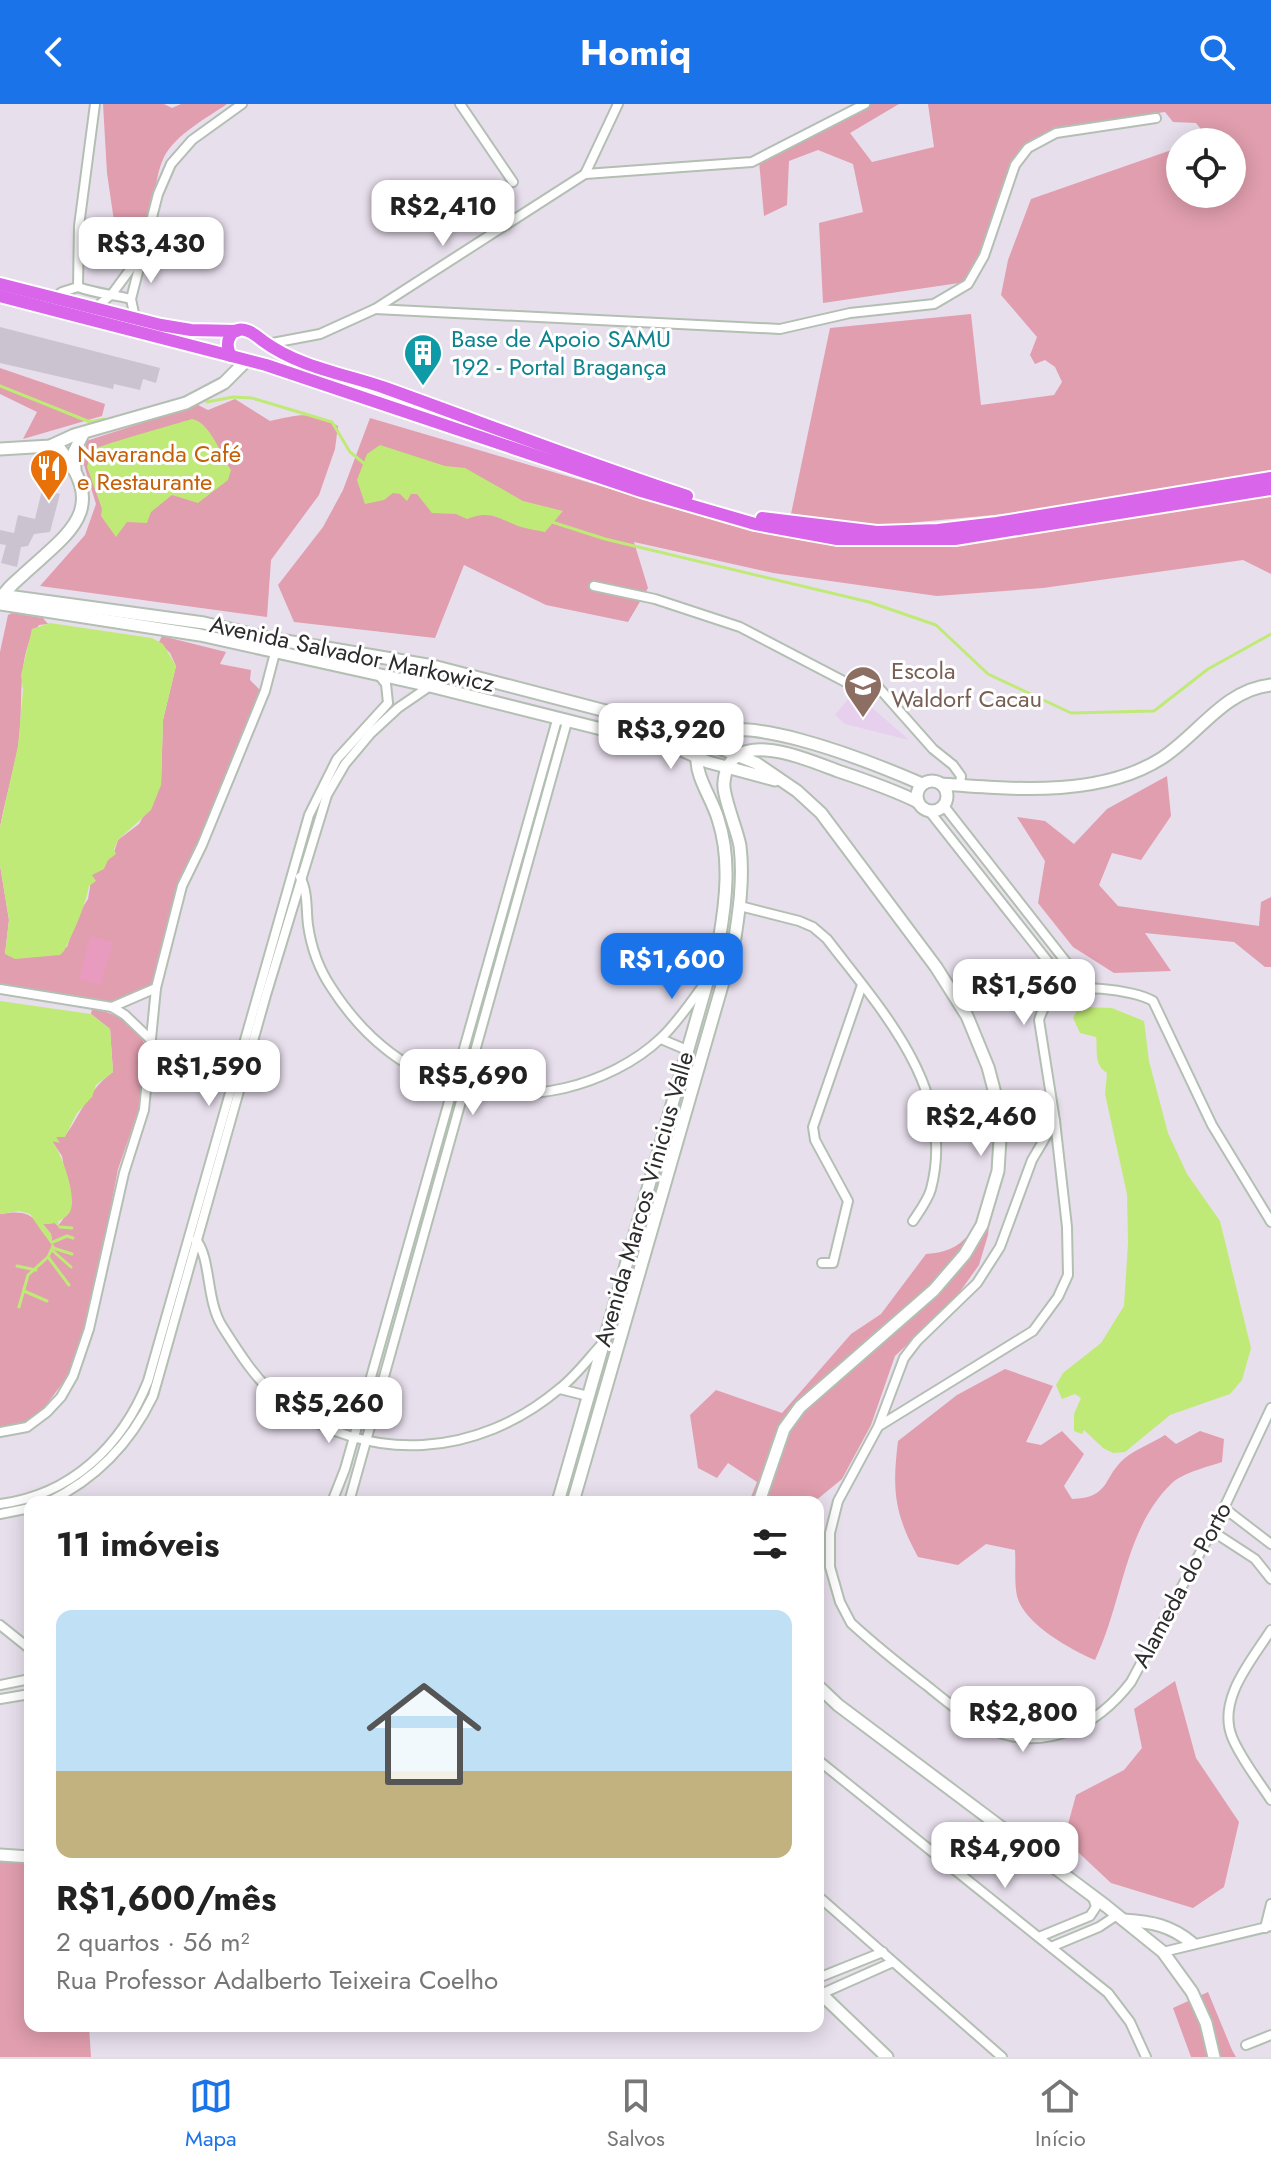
<!DOCTYPE html>
<html lang="pt">
<meta charset="utf-8">
<style>
:root{--surface:#fff;--page:#f2f2f2;--text:#222;--muted:#767676;--line:#e0e0e0;--accent:#1a73e8}
body{margin:0;font-family:Jost,sans-serif;background:var(--page);color:var(--text);height:100vh;display:flex;flex-direction:column;font-size:30px;white-space:nowrap}
*{box-sizing:border-box;margin:0}
p{font-size:26px;color:var(--muted)}
.icon{flex:none;width:44px;height:44px;fill:none;stroke:currentColor;stroke-width:2;stroke-linecap:round;stroke-linejoin:round}
.map{position:relative;flex:1;overflow:hidden}
.side{position:absolute;left:24px;top:1392px;width:800px;height:536px;display:flex;flex-direction:column;background:var(--surface);border-radius:16px;box-shadow:0 4px 20px #0003}
.side>*{flex:none}
.tools{position:absolute;left:1166px;top:24px;display:grid;gap:16px}
.tools a{display:grid;place-items:center;width:80px;height:80px;border-radius:50%;background:var(--surface);box-shadow:0 4px 20px #0003;font-size:40px}
.price{position:absolute;translate:-50% -68px;padding:0 18px;border-radius:16px;background:#fff;color:#222;font-size:26px;line-height:52px;filter:drop-shadow(0 2px 4px #0008)}
.price::after{content:'';position:absolute;left:50%;top:48px;width:24px;height:18px;margin-left:-12px;background:inherit;clip-path:polygon(0 0,100% 0,50% 100%)}
.price.on{background:var(--accent);color:#fff}
ul{padding:0;list-style:none}
li{display:grid;align-content:center;gap:16px;height:424px;padding:0 32px}
li span{display:grid;place-items:center;height:248px;border-radius:16px;color:#555}
li>.icon{margin-inline-start:auto}
span .icon{width:144px;height:144px;fill:#fffc;stroke-width:1}
li b{font-size:34px}
h2{display:flex;justify-content:space-between;align-items:center;height:96px;padding:0 32px;font-size:34px}
header{display:flex;justify-content:space-between;align-items:center;height:104px;padding:0 32px;background:var(--accent);color:#fff;font-size:36px;font-weight:700}
.tabs{display:flex;justify-content:space-around;align-items:center;height:112px;border-top:2px solid var(--line);background:var(--surface);font-size:22px;color:var(--muted)}
.tabs a{display:grid;justify-items:center;gap:4px}
.tabs .on{color:var(--accent)}
.map>svg:first-child{display:block}
.education{fill:#e7cfee}
.green{fill:#e19eae}
.pitch{fill:#e89abf}
.water{fill:#c0ea77}
.lines{fill:none;stroke-linecap:round;stroke-linejoin:round}
.stream{stroke:#c0ea77;stroke-width:3}
.building{fill:#ccc3d0}
.street-casing{stroke:#b3bfb2;stroke-width:12}
.secondary-casing{stroke:#b3bfb2;stroke-width:15}
.primary-casing{stroke:#fff;stroke-width:16}
.street{stroke:#fff;stroke-width:8}
.secondary{stroke:#fff;stroke-width:11}
.primary{stroke:#d965eb;stroke-width:12}
.labels{text-anchor:middle;stroke-width:6;stroke-linejoin:round;paint-order:stroke}
.culture-label{font-size:24px;fill:#0d838f;stroke:#fff;text-anchor:start}
.food-label{font-size:24px;fill:#c56008;stroke:#fff;text-anchor:start}
.street-label{font-size:24px;fill:#2c2c2c;stroke:#fff}
.education-label{font-size:24px;fill:#785e54;stroke:#fff;text-anchor:start}
</style>
<header><svg class="icon" aria-label="back" viewBox="0 0 24 24"><path d="M15 5l-7 7 7 7"/></svg>Homiq<svg class="icon" aria-label="search" viewBox="0 0 24 24"><circle cx="10" cy="10" r="6"/><path d="M15 15l6 6"/></svg></header>
<div class="map">
<svg width="1271" height="1953" viewBox="0 0 1271 1953">
<rect width="100%" height="100%" fill="#e8dfed"/>
<path class="education" d="M854,588L909,636L845,620L835,611Z"/>
<g class="green">
<path d="M103,0H164L172,4L181,0H227C207,14 176,30 164,53C151,80 158,113 137,137L134,127L116,131L107,69Z"/>
<path d="M870,0H899L850,29L872,58L934,43L928,0H1271V367L1037,407L876,422L791,410L830,224L971,210L981,301L1054,291L1062,278L1055,263L1045,256L1035,260L1030,251L1037,233L1001,191L1008,156L1031,95L1180,43V90H1232V38H1192L1199,31L1200,24L1196,19L1173,18L1165,8L1064,22L1019,48L1003,83L982,152L966,178L823,199L819,119L863,108L853,60L818,46L789,57L787,101L764,112L759,57Z"/>
<path d="M0,264L105,300L102,312L23,335L37,308L0,290Z"/>
<path d="M235,295L270,317C301,310 309,307 338,322L335,345L319,391L271,456L267,513L40,482L85,431L96,400L84,361L86,337L198,301L208,306Z"/>
<path d="M370,314L740,423L841,439L883,442L986,435L1271,391V470L1243,456L1043,484L937,492L773,469L634,438L648,484L628,518L546,501L464,461L435,534L294,518L278,481L323,423L343,386Z"/>
<path d="M12,509L43,514L48,520L39,521C14,551 25,605 18,643C13,670 5,696 0,723V548L8,511Z"/>
<path d="M162,532L226,548L220,560L251,566L250,576L262,588L220,693L180,780L154,876L147,886L117,900L0,883V761L9,816L5,850C29,856 44,851 67,843L78,811L88,795L92,771L113,751L118,736L139,720L161,681L163,616L176,562L170,549L159,538Z"/>
<path d="M1167,672L1171,712L1141,756L1112,749L1099,781L1118,802L1259,822L1261,798L1271,793V863H1265L1234,838L1145,829L1171,867L1114,869L1073,843L1038,799L1045,757L1017,713L1045,717L1074,740L1107,705Z"/>
<path d="M92,905C117,908 140,922 147,947L141,999L118,1065L92,1201L70,1269L44,1304L24,1320L0,1325V1110C34,1104 35,1115 52,1141L51,1130L43,1120L55,1119L58,1122L71,1104L62,1052L52,1037L59,1038L56,1033L65,1032C81,1010 89,985 113,968L110,925L91,910Z"/>
<path d="M992,1091L988,1131L979,1161L954,1196L895,1252L871,1321L842,1375L814,1398H749L757,1378L728,1359L717,1374L698,1364L690,1311L716,1286L782,1309L851,1230L881,1210L926,1150C967,1148 974,1123 992,1091Z"/>
<path d="M1005,1265L1053,1282L1026,1338L1041,1341L1062,1327L1084,1350L1064,1382L1072,1395C1111,1394 1103,1372 1125,1354C1136,1345 1152,1339 1165,1331L1176,1340L1200,1327L1224,1335L1222,1358C1207,1363 1182,1369 1171,1380C1124,1426 1123,1498 1095,1556C1071,1546 1024,1520 1017,1492C1014,1478 1016,1461 1015,1446L986,1440L958,1461L918,1453C894,1409 892,1386 898,1337L957,1291Z"/>
<path d="M1175,1577L1196,1654L1239,1718L1224,1783L1193,1804L1111,1779L1064,1735L1076,1691L1124,1666L1142,1644L1134,1605Z"/>
<path d="M0,1756L30,1759V1922H89L91,1953H0Z"/>
<path d="M1208,1888L1232,1946L1236,1953H1191L1173,1904Z"/>
</g>
<path class="pitch" d="M90,832L113,838L101,881L79,876Z"/>
<g class="water">
<path d="M192,315C210,318 221,351 231,366L228,376L198,399L172,391L151,408L147,419L127,418L116,433L101,412L102,405L87,363L91,347C96,342 176,320 192,315Z"/>
<path d="M380,341L445,362L465,364L523,397L563,407L545,428C537,426 527,425 518,422C498,414 489,406 467,415L456,410L432,409L417,390H411L407,397L400,390L393,389L384,396L365,400L357,376L367,350Z"/>
<path d="M50,519L152,534L163,540L176,562L163,616L161,681L151,706L118,736L114,745L116,750L108,756L104,765L92,771L96,777L89,782C85,803 74,827 64,847L60,851L15,855L5,850L9,816L0,761V723L18,642L23,586L21,571L32,525Z"/>
<path d="M0,897L91,910L110,925L113,968L96,981L92,993L77,1009L65,1033H56L60,1039L52,1037C61,1048 76,1089 71,1105C69,1112 63,1114 58,1118L60,1124L55,1119L43,1120L51,1130L53,1142C45,1132 37,1121 30,1110L19,1107L0,1110Z"/>
<path d="M1085,903L1112,904L1144,917L1149,957L1168,1029L1187,1070L1220,1117L1251,1244L1242,1276L1230,1290L1170,1311L1125,1348L1113,1349L1103,1344L1084,1326L1082,1330L1074,1327V1310L1081,1294L1075,1290L1062,1295L1056,1281L1063,1269L1101,1239L1124,1202L1128,1139L1127,1090L1105,990L1107,969C1093,960 1098,946 1096,933L1080,929L1073,914L1076,908Z"/>
</g>
<g class="lines">
<g class="stream">
<path d="M0,282L90,318L104,315"/>
<path d="M207,298L233,293L252,294L332,318L350,348L366,361"/>
<path d="M552,418L605,435L869,498L936,521L988,570L1071,609L1154,607L1208,565L1271,530"/>
<path d="M60,1123L72,1124"/>
<path d="M53,1138L67,1132L73,1134"/>
<path d="M53,1144L72,1150"/>
<path d="M53,1147L71,1163"/>
<path d="M48,1153L69,1181"/>
<path d="M17,1162L36,1166"/>
<path d="M24,1187L47,1197"/>
<path d="M19,1203L28,1171L48,1153L53,1142"/>
</g>
</g>
<g class="building">
<path d="M0,223L160,264L156,279L143,275L140,286L114,280L113,285L0,259Z"/>
<path d="M42,386L60,390L50,428L34,430L28,442L21,443L17,463L1,459L6,441L0,440V426L14,429L18,411L35,415Z"/>
</g>
<g class="lines">
<defs>
<g id="street">
<path d="M460,0L513,78"/>
<path d="M585,70L618,0"/>
<path d="M78,183C97,190 112,190 131,195"/>
<path d="M54,194L62,188L78,183L79,122L95,0"/>
<path d="M94,205L112,190L140,152"/>
<path d="M375,205L780,225L850,209L934,200L968,180L984,152L1015,61L1028,44L1056,29L1156,14"/>
<path d="M135,214L131,195L158,90L171,60L192,36L242,0"/>
<path d="M267,240L320,230L375,205L585,70L752,58L865,0"/>
<path d="M594,482L655,495L740,523L857,584L871,575L933,645L953,661L961,672L960,681"/>
<path d="M944,702L1088,886"/>
<path d="M930,708L1050,860L1054,891"/>
<path d="M300,773C308,787 306,805 308,821C311,842 319,865 331,883C384,966 468,1006 565,984C599,976 636,958 661,934C677,919 690,899 703,882"/>
<path d="M740,802L799,817L813,823L827,835C882,907 957,986 931,1085C928,1096 919,1108 913,1117"/>
<path d="M0,885L112,903L125,911L150,935"/>
<path d="M112,903L156,884"/>
<path d="M661,935L687,946"/>
<path d="M1055,1017L1032,1056L1000,1143L977,1179L917,1237L904,1254L878,1323L838,1397L830,1429V1463L840,1498L851,1519C875,1541 900,1561 926,1581C947,1598 968,1616 992,1626C1046,1649 1098,1621 1131,1578L1224,1404L1271,1304"/>
<path d="M196,1136C211,1153 206,1197 222,1222C239,1249 258,1279 283,1298C369,1362 478,1353 559,1285C575,1273 588,1255 601,1241"/>
<path d="M822,1159H833L848,1097L815,1036L813,1023L862,881"/>
<path d="M560,1285L588,1292"/>
<path d="M879,1322L1033,1227L1058,1193L1068,1171L1067,1123L1055,1017L1039,916C1042,907 1045,899 1052,893C1070,877 1134,886 1153,897L1212,1021L1271,1118"/>
<path d="M0,1328L27,1323L47,1308L61,1293L73,1272L89,1225L124,1069L144,1006L156,884L182,782L202,741L265,587L276,545"/>
<path d="M48,1398C96,1375 130,1340 153,1292L266,891L327,691L345,660L371,629L398,604L430,582"/>
<path d="M332,1398L345,1365L557,616"/>
<path d="M349,1398L567,618"/>
<path d="M0,1400C71,1391 122,1342 148,1277L309,711L337,655L388,599L386,580L379,571"/>
<path d="M1224,1404L1271,1440"/>
<path d="M0,1410L30,1404"/>
<path d="M1212,1427L1255,1455L1271,1475"/>
<path d="M0,1521L30,1545"/>
<path d="M1271,1526C1252,1556 1217,1595 1232,1633C1241,1655 1258,1676 1271,1696"/>
<path d="M0,1581L30,1575"/>
<path d="M0,1595L30,1590"/>
<path d="M818,1656L1108,1889L1130,1918L1146,1953"/>
<path d="M818,1792L1002,1953"/>
<path d="M1265,1824L1271,1800"/>
<path d="M1039,1833L1090,1812L1096,1803L1093,1793"/>
<path d="M1051,1843L1099,1823L1117,1811"/>
<path d="M1163,1848L1271,1822"/>
<path d="M818,1874L883,1848"/>
<path d="M821,1890L893,1858"/>
<path d="M1246,1941L1271,1931"/>
</g>
<g id="secondary">
<path d="M0,345L50,342L74,331L186,299L224,279L247,256"/>
<path d="M75,365L74,348L83,330"/>
<path d="M0,491L204,519L268,534L433,562L671,624L756,659L797,687L821,709L936,863L967,912L988,963L997,997L1000,1035L998,1067L982,1121L965,1150L934,1186L800,1303L784,1325L759,1398"/>
<path d="M1,496C6,484 17,477 26,468C71,427 108,405 60,345L50,342"/>
<path d="M0,500L200,531L430,582L677,644L708,658L775,676"/>
<circle cx="932" cy="692" r="15"/>
<path d="M941,680C1011,685 1100,694 1162,654C1199,630 1224,586 1271,581"/>
<path d="M558,1398L719,837C726,797 731,754 718,715C712,694 695,673 697,651C702,585 892,667 922,680"/>
<path d="M573,1398L734,840C739,808 744,775 740,742C737,725 722,691 724,678C729,620 808,656 838,667C865,676 892,685 918,698"/>
<path d="M818,1582L838,1601L1106,1802L1163,1848L1192,1888L1206,1919L1214,1953"/>
<path d="M0,1751L30,1753"/>
<path d="M1124,1816C1152,1818 1170,1821 1192,1839"/>
<path d="M818,1887L887,1953"/>
</g>
<g id="primary">
<path d="M0,180L161,221L191,226L237,227"/>
<path d="M0,192C89,215 179,239 266,261L641,387L755,420L837,435H955L1271,385"/>
<path d="M231,252C223,239 231,220 248,227C254,229 259,234 263,237C300,264 346,270 388,285C488,321 586,359 687,392"/>
<path d="M762,414L877,428L938,426L997,419L1271,374"/>
</g>
</defs>
<use href="#street" class="street-casing"/>
<use href="#secondary" class="secondary-casing"/>
<use href="#primary" class="primary-casing"/>
<use href="#street" class="street"/>
<use href="#secondary" class="secondary"/>
<use href="#primary" class="primary"/>
</g>
<defs>
<symbol id="building-pin" viewBox="-11 -11 22 30"><path d="M0 17L-7.5 6A9.5 9.5 0 1 1 7.5 6Z" fill="#0f9aa8" stroke="#fff"/><path d="M-4-6H4V6H1V3H-1V6H-4ZM-2.5-4.3h1.7v1.8h-1.7ZM.8-4.3h1.7v1.8H.8ZM-2.5-1h1.7V.8h-1.7ZM.8-1h1.7V.8H.8Z" fill="#fff"/></symbol>
<symbol id="restaurant-pin" viewBox="-11 -11 22 30"><path d="M0 17L-7.5 6A9.5 9.5 0 1 1 7.5 6Z" fill="#e8710a" stroke="#fff"/><path d="M-5-6h1v4h1v-4h1v4h1v-4h1v5L-1.5 .5V6h-2V.5L-5-1ZM5-6V6H3V1.5H1.5Q1.5-4 5-6Z" fill="#fff"/></symbol>
<symbol id="school-pin" viewBox="-11 -11 22 30"><path d="M0 17L-7.5 6A9.5 9.5 0 1 1 7.5 6Z" fill="#8d6e63" stroke="#fff"/><path d="M0-5L7-2L0 1L-7-2ZM-4 1L0 2.5L4 1V4Q0 6-4 4Z" fill="#fff"/></symbol>
</defs>
<g fill-rule="evenodd">
<use href="#building-pin" x="401" y="227" width="44" height="60"/>
<use href="#restaurant-pin" x="27" y="342" width="44" height="60"/>
<use href="#school-pin" x="841" y="559" width="44" height="60"/>
</g>
<g class="labels">
<g class="culture-label">
<text x="451" y="243">Base de Apoio SAMU<tspan x="451" dy="28">192 - Portal Bragança</tspan></text>
</g>
<g class="food-label">
<text x="77" y="358">Navaranda Café<tspan x="77" dy="28">e Restaurante</tspan></text>
</g>
<g class="street-label">
<text transform="translate(352 550) rotate(12)" y="8">Avenida Salvador Markowicz</text>
<text transform="translate(644 1095) rotate(-74)" y="8">Avenida Marcos Vinicius Valle</text>
<text transform="translate(1182 1481) rotate(-62)" y="8">Alameda do Porto</text>
</g>
<g class="education-label">
<text x="891" y="575">Escola<tspan x="891" dy="28">Waldorf Cacau</tspan></text>
</g>
</g>
</svg>
<div class="tools">
<a><svg class="icon" aria-label="locate" viewBox="0 0 24 24"><circle cx="12" cy="12" r="6"/><path d="M12 2v4M12 18v4M2 12h4M18 12h4"/></svg></a>
</div>
<b class="price" style="left:443px;top:144px">R$2,410</b>
<b class="price" style="left:151px;top:181px">R$3,430</b>
<b class="price" style="left:671px;top:667px">R$3,920</b>
<b class="price on" style="left:672px;top:897px">R$1,600</b>
<b class="price" style="left:1024px;top:923px">R$1,560</b>
<b class="price" style="left:209px;top:1004px">R$1,590</b>
<b class="price" style="left:473px;top:1013px">R$5,690</b>
<b class="price" style="left:981px;top:1054px">R$2,460</b>
<b class="price" style="left:329px;top:1341px">R$5,260</b>
<b class="price" style="left:1023px;top:1650px">R$2,800</b>
<b class="price" style="left:1005px;top:1786px">R$4,900</b>
<section class="side">
<h2>11 imóveis<svg class="icon" aria-label="filters" viewBox="0 0 24 24"><path d="M4 7h16M4 17h16"/><circle cx="9" cy="7" r="2"/><circle cx="15" cy="17" r="2"/></svg></h2>
<ul>
<li><span style="background:linear-gradient(#bfe0f5 65%,#c2b280 0)"><svg class="icon" aria-label="home" viewBox="0 0 24 24"><path d="M3 11l9-7 9 7M6 9v11h12V9"/></svg></span><div><b>R$1,600/mês</b><p>2 quartos · 56 m²</p><p>Rua Professor Adalberto Teixeira Coelho</p></div></li>
</ul>
</section>
</div>
<nav class="tabs">
<a class="on"><svg class="icon" aria-label="map" viewBox="0 0 24 24"><path d="M3 6l6-2 6 2 6-2v14l-6 2-6-2-6 2zM9 4v14M15 6v14"/></svg>Mapa</a>
<a><svg class="icon" aria-label="saved" viewBox="0 0 24 24"><path d="M7 4h10v16l-5-4-5 4z"/></svg>Salvos</a>
<a><svg class="icon" aria-label="home" viewBox="0 0 24 24"><path d="M3 11l9-7 9 7M6 9v11h12V9"/></svg>Início</a>
</nav>
